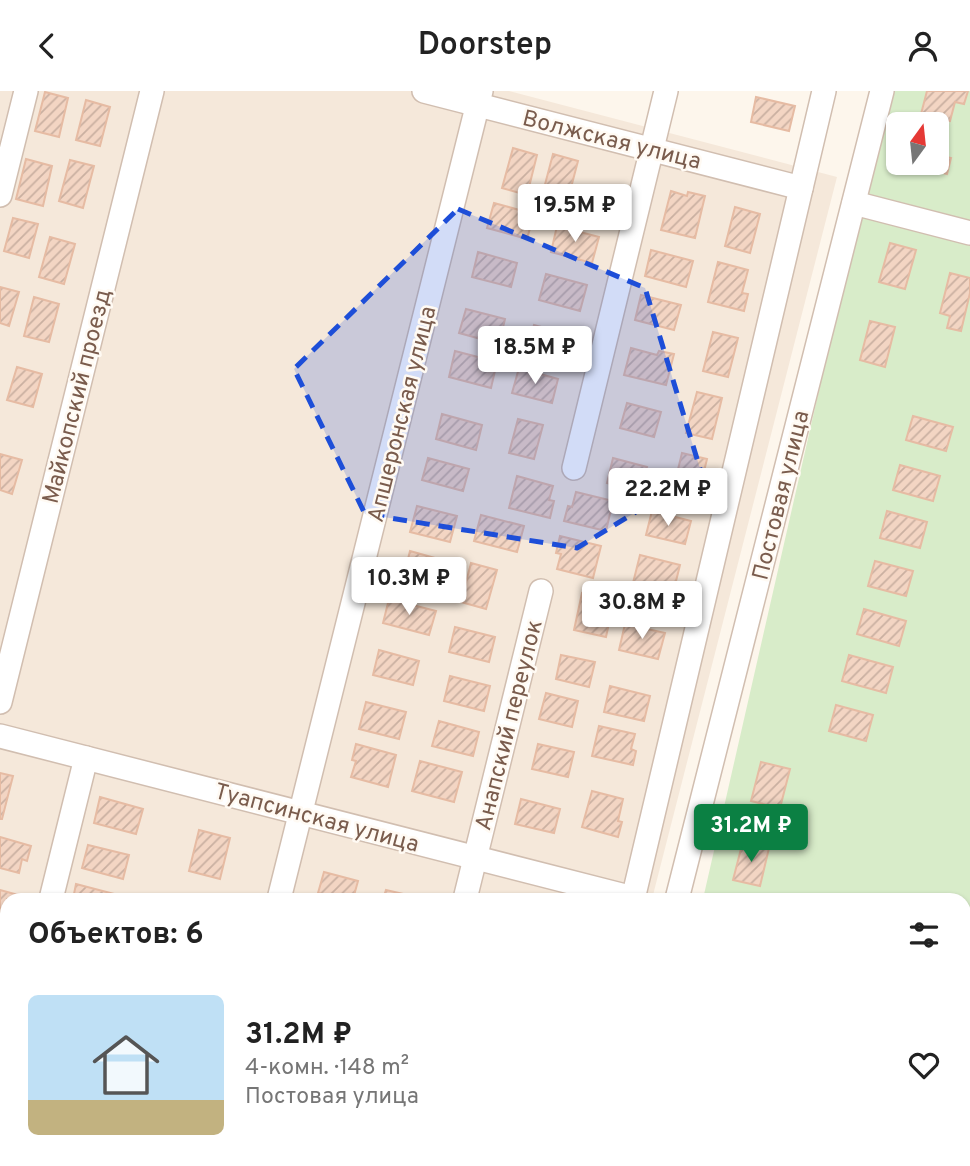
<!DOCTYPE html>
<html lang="ru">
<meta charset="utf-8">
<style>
:root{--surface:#fff;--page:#f2f2f2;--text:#222;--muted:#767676;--accent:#0b8043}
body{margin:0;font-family:Overpass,sans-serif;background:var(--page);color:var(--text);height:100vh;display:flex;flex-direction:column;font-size:26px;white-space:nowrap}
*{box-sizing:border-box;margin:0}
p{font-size:23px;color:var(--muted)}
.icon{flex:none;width:38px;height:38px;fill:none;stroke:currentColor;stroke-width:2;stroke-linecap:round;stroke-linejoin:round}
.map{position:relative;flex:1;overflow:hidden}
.details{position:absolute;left:0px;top:802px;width:971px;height:275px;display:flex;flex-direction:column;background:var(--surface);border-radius:21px 21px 0 0;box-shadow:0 2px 5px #0004}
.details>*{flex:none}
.needle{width:46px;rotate:15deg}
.controls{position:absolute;left:886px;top:21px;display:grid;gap:14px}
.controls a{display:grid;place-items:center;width:63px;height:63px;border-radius:10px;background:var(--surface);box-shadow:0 2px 5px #0004;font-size:35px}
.price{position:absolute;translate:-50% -60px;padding:0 16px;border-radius:7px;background:#fff;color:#222;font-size:23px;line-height:46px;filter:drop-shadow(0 2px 4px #0008)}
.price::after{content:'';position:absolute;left:50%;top:42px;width:21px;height:16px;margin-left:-10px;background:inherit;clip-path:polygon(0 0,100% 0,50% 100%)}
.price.on{background:var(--accent);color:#fff}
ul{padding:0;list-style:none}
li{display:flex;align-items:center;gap:21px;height:175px;padding:0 28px}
li span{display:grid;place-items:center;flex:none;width:196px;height:140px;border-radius:10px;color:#555}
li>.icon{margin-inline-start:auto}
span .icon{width:84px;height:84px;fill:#fffc;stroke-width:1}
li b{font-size:30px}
h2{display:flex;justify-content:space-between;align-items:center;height:84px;padding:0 28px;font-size:30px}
header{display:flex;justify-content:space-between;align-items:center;height:91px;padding:0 28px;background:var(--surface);font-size:32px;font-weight:600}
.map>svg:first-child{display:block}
.residential{fill:#f5e8da}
.green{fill:#d8ecc9;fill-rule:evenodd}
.building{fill:url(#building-hatch);stroke:#e6bba3;stroke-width:2}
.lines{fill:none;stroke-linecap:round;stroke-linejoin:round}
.minor-casing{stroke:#d1beb0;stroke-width:26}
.minor{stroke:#fff;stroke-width:23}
.marked{fill:#1d4ed8;fill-opacity:0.2;stroke:#1d4ed8;stroke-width:5;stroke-dasharray:14 9;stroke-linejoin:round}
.labels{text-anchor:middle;stroke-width:5;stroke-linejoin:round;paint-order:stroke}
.street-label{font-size:23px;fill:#7a5c4d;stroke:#fffaf3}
</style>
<header><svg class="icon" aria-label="back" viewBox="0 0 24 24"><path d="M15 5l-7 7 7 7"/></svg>Doorstep<svg class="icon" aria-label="person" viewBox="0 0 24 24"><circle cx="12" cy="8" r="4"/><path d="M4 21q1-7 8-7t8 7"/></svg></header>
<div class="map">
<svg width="970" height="1075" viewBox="0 0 970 1075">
<defs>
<pattern id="building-hatch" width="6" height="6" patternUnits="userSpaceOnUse" patternTransform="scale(1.75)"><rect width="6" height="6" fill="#f3d5c3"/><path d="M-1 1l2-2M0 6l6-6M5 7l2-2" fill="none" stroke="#cab0a1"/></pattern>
</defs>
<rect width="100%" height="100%" fill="#fdf6ec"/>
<path class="residential" d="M0,0H509L837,86L652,808H7V1069H585L583,1075H0Z"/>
<path class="green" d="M891,0H970V1075H642L643,1069H964V808H703L825,273ZM898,33H936V72H898Z"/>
<g class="building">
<path d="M927,0H968L964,13L955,11L950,30L921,23Z"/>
<path d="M45,1L68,7L59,46L35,40Z"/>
<path d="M756,6L795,15L789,40L751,31Z"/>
<path d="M86,9L110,16L100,55L76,49Z"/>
<path d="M936,45L946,47L942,65L951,67L947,83L909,73L936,72Z"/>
<path d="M513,57L537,64L527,104L502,97Z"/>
<path d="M553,63L578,70L568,108L543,101Z"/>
<path d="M26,68L52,75L43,115L16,108Z"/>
<path d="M70,69L94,75L83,117L59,110Z"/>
<path d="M671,100L687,105L688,101L705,105L695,147L661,139Z"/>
<path d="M494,112L534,123L527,148L487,137Z"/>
<path d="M735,116L760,123L750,162L725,155Z"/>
<path d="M13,127L38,133L29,167L4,160Z"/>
<path d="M557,135L599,146L592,172L551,161Z"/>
<path d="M50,146L75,153L64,193L39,186Z"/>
<path d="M890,152L916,159L905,198L879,191Z"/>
<path d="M651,159L693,170L686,196L645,185Z"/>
<path d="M478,161L517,172L511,196L472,186Z"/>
<path d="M718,171L748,179L742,202L748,203L744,220L708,211Z"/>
<path d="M950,182L970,187V202L961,240L947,237L950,225L940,222Z"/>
<path d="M546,183L587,194L580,220L539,209Z"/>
<path d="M0,196L19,201L9,235L0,232Z"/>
<path d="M641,204L681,214L674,239L635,229Z"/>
<path d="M34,206L59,213L49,251L24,245Z"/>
<path d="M466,218L505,228L499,253L459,242Z"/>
<path d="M870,230L895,236L885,276L860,269Z"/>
<path d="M534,234L574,245L568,269L527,258Z"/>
<path d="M713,241L738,247L728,286L703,280Z"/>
<path d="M631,257L657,264L659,260L674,263L666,294L624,284Z"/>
<path d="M455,260L497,271L491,297L449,286Z"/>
<path d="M17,276L42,283L33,316L7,309Z"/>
<path d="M519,277L558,288L552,312L512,302Z"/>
<path d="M697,301L722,307L712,348L686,342Z"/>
<path d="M627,312L661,321L654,346L620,337Z"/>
<path d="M442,323L482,334L476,359L436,348Z"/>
<path d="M913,325L953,336L946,360L906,349Z"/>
<path d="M518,328L543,334L534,368L509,362Z"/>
<path d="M682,362L707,368L697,409L672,403Z"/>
<path d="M0,363L22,369L12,403L0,399Z"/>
<path d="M428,367L469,378L463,400L422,389Z"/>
<path d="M613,367L647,376L640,401L607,392Z"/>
<path d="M900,374L940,385L933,410L893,399Z"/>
<path d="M517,385L553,395L549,409L554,410L550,427L509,417Z"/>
<path d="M576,401L613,410L606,440L564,430L568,415L572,416Z"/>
<path d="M417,415L457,425L450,451L410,441Z"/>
<path d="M652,420L691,430L685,453L646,444Z"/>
<path d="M887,420L927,431L920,457L880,447Z"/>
<path d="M481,424L524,435L517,461L474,450Z"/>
<path d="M560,445L601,455L593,487L557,478L561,463L556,462Z"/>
<path d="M410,460L442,469L432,505L401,496Z"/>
<path d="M640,464L680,474L673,502L633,492Z"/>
<path d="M875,470L913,480L906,505L868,495Z"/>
<path d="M471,472L497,479L486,518L461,511Z"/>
<path d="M582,502L614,509L606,546L574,539Z"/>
<path d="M389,508L436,520L429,544L383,532Z"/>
<path d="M864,518L906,530L899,555L857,543Z"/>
<path d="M625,533L665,542L658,568L619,559Z"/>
<path d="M455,536L495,546L489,571L449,561Z"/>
<path d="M379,559L419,570L413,594L373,584Z"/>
<path d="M561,564L595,571L589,596L556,588Z"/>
<path d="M849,564L893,576L886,602L842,590Z"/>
<path d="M450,585L490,595L484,620L444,610Z"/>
<path d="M610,595L650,605L644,630L604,621Z"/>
<path d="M546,602L578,610L572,636L539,628Z"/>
<path d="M366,611L406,621L399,648L359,638Z"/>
<path d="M836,614L873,624L866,650L829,640Z"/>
<path d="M439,630L479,641L473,665L432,655Z"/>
<path d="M599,635L635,643L631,658L636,660L633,674L592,665Z"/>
<path d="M356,653L396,664L388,696L351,686L356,670L352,669Z"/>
<path d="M538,653L574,661L568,686L532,678Z"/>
<path d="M420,670L462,681L454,711L412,700Z"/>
<path d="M761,671L790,678L780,717L751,710Z"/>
<path d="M0,682L13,685L2,728H0Z"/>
<path d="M592,700L623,708L618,730L622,731L618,746L582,736Z"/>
<path d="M100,706L143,718L136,743L94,732Z"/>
<path d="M521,708L560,718L554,742L515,733Z"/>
<path d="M199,739L230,747L220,788L189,780Z"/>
<path d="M0,746L31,755L27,770L22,768L19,782L0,777Z"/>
<path d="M743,750L769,757L760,795L733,789Z"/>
<path d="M88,754L129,764L123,788L82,777Z"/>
<path d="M324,781L358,790L353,808H343L318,802Z"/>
<path d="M76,793L118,804L117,808H73Z"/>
<path d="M0,799L18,804L16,808H7L4,834L0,833Z"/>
<path d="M386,799L425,808H383Z"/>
<path d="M0,847L7,849L2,867L0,866Z"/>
<path d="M4,1011H7V1041L0,1040V1027Z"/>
<path d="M0,1060L7,1062V1069H16L15,1075H0Z"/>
<path d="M23,1069H48L47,1075H22Z"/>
<path d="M122,1069H158L164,1071L163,1075H120Z"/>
<path d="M436,1069H459L461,1070L459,1075H434Z"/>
</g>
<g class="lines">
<defs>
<g id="minor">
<path d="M424,0L801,97"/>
<path d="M0,104L26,0"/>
<path d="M854,112L970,142"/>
<path d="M574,377L666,0"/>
<path d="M0,611L152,0"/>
<path d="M0,645L633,807"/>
<path d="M51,808L86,667"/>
<path d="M279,808L481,0"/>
<path d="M465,808L541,500"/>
<path d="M633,808L824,0"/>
<path d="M677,808L882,0"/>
<path d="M964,890L970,891"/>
<path d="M209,1075L210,1069"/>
<path d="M401,1075L403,1069"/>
<path d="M566,1075L567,1069"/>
<path d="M610,1075L611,1069"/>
</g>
</defs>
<use href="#minor" class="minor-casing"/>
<use href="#minor" class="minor"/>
</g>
<path class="marked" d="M458,118L645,197L701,381L577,457L365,423L294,278Z"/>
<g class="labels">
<g class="street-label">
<text transform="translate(612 48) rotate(14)" y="8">Волжская улица</text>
<text transform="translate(76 305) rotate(-76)" y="8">Майкопский проезд</text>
<text transform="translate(401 323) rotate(-76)" y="8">Апшеронская улица</text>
<text transform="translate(780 404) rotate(-76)" y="8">Постовая улица</text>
<text transform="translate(508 634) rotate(-76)" y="8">Анапский переулок</text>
<text transform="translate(317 726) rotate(15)" y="8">Туапсинская улица</text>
</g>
</g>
</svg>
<div class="controls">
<a><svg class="needle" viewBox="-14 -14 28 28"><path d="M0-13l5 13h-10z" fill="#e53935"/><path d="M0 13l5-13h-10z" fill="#767676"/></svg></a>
</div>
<b class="price" style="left:575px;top:153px">19.5M ₽</b>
<b class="price" style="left:535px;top:295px">18.5M ₽</b>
<b class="price" style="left:668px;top:437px">22.2M ₽</b>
<b class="price" style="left:409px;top:526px">10.3M ₽</b>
<b class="price" style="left:642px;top:550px">30.8M ₽</b>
<b class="price on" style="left:751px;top:773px">31.2M ₽</b>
<section class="details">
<h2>Объектов: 6<svg class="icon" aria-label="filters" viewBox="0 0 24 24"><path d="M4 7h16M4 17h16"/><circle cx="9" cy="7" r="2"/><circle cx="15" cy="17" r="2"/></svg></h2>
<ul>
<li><span style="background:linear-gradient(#bfe0f5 75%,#c2b280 0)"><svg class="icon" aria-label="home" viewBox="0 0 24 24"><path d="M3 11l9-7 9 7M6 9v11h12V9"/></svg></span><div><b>31.2M ₽</b><p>4-комн. · 148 m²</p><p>Постовая улица</p></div><svg class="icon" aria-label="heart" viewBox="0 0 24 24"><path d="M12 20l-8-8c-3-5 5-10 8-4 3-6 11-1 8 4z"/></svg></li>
</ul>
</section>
</div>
